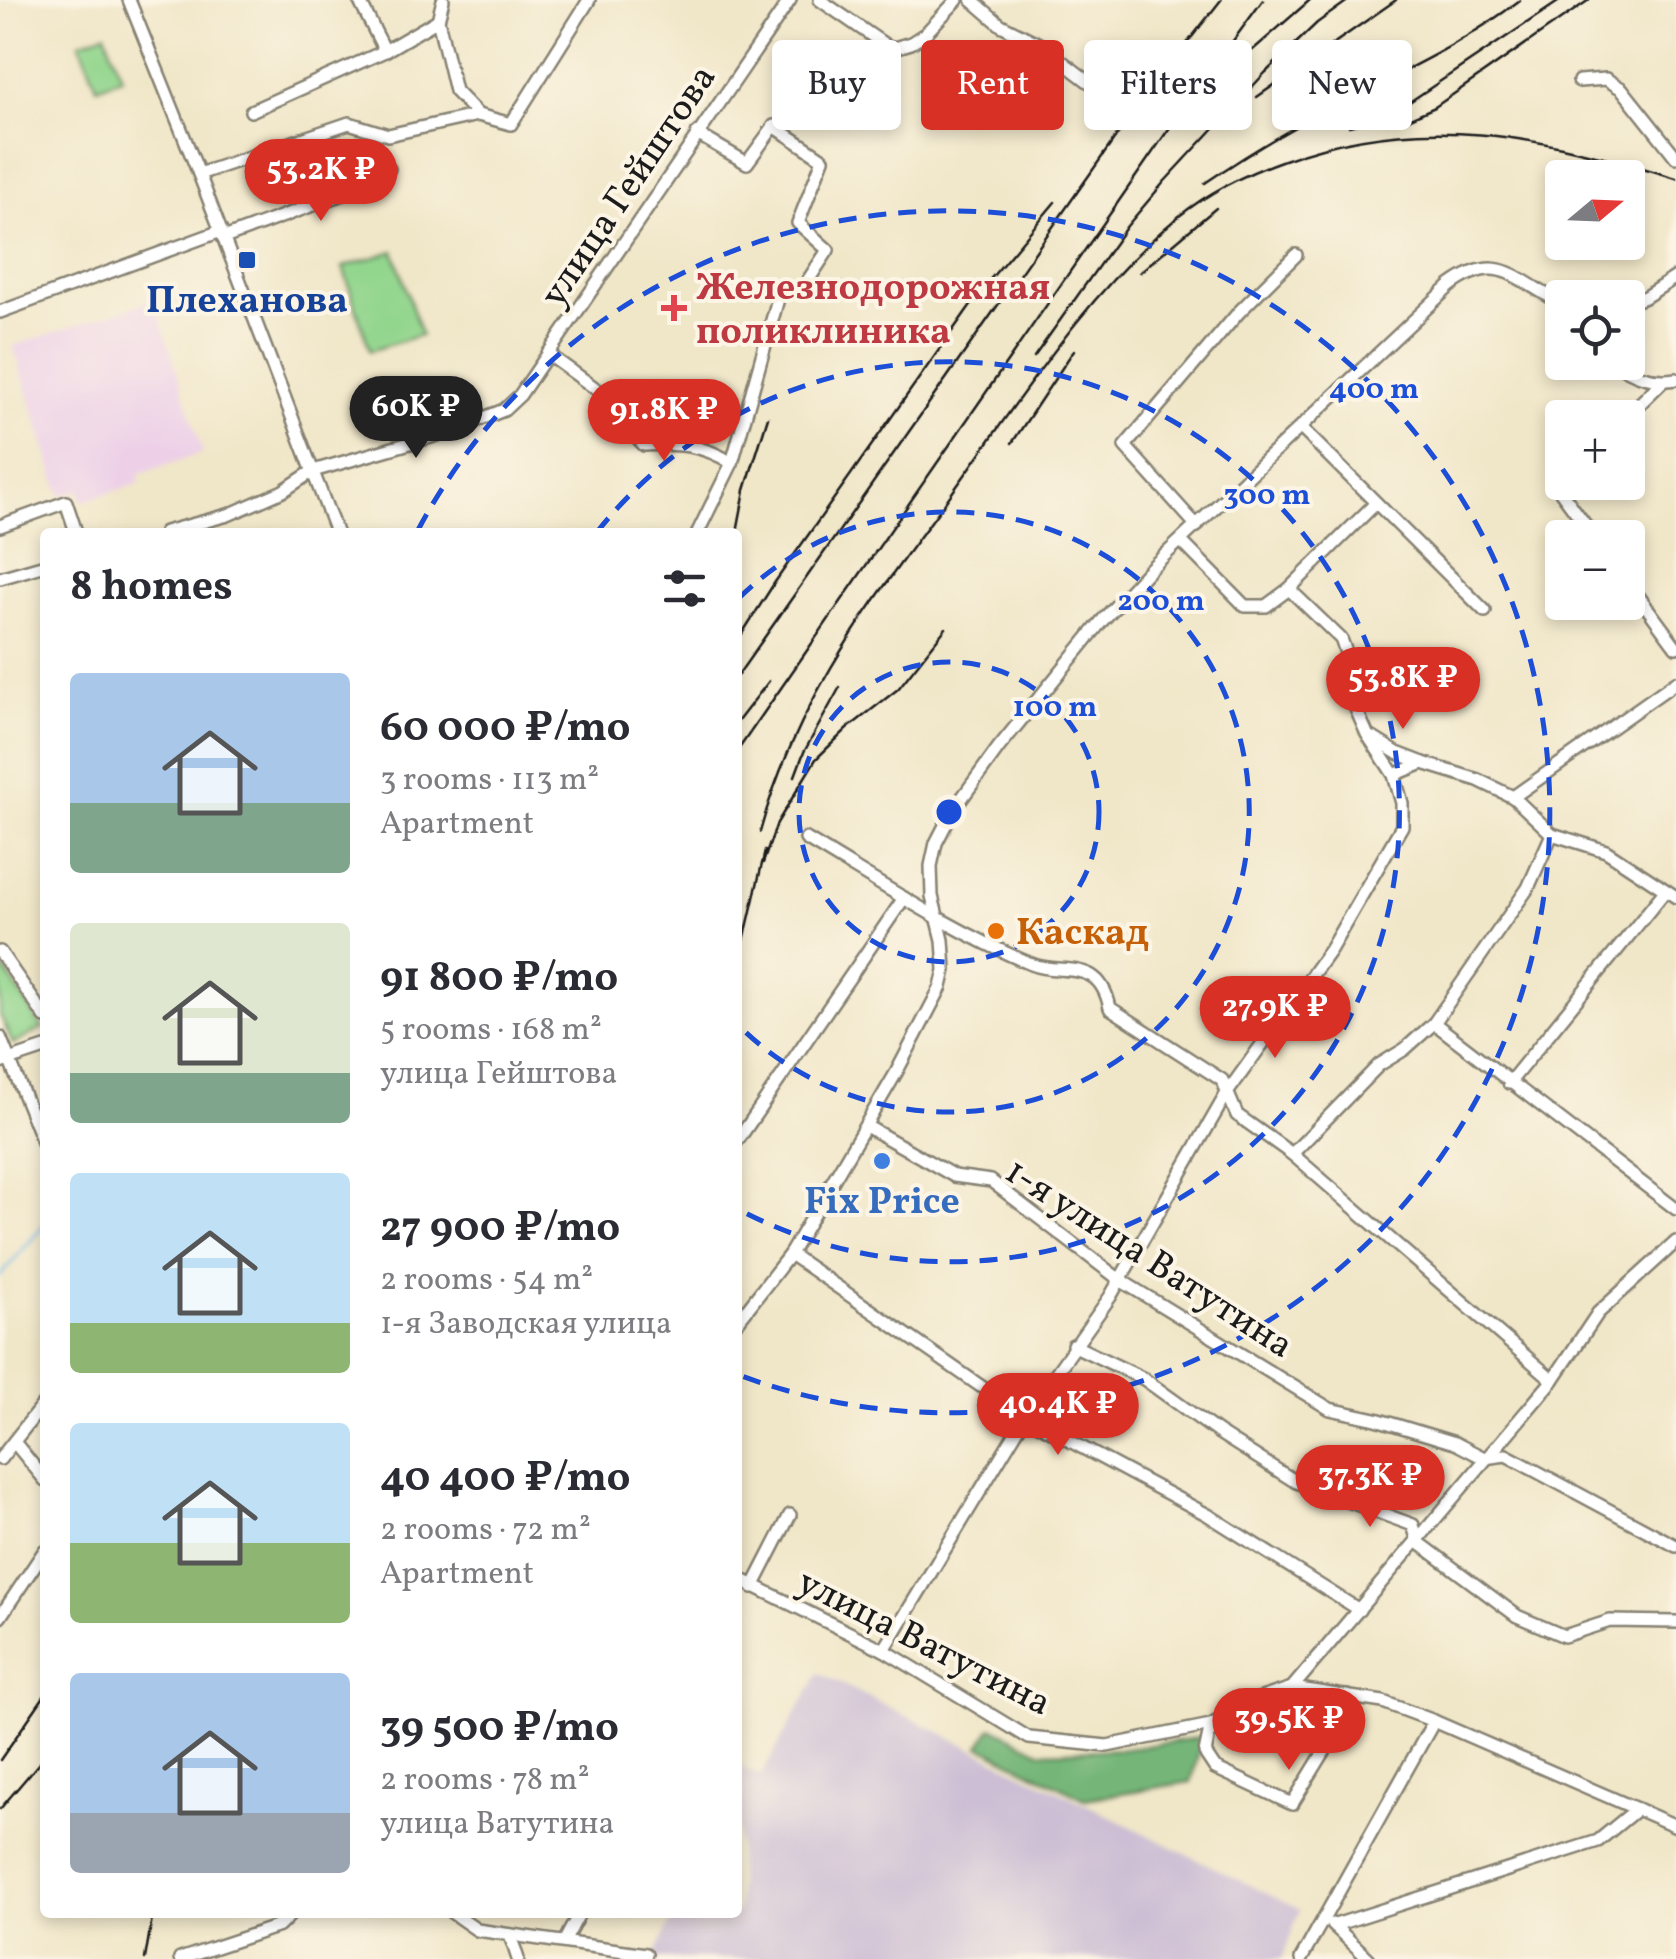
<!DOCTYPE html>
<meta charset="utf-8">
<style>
:root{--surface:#fff;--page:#f2f2f3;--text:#2b2b33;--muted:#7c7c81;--accent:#d93025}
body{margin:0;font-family:Vollkorn,serif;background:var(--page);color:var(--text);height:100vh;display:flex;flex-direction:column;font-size:38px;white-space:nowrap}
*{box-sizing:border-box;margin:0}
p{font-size:32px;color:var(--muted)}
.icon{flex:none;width:55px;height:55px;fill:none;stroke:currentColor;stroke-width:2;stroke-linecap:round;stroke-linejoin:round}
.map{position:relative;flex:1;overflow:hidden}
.panel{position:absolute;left:40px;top:528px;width:702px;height:1390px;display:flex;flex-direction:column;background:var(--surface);border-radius:10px;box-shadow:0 5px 15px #0003}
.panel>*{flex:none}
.guide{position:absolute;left:772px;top:40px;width:752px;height:90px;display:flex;gap:20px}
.needle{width:65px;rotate:71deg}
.fabs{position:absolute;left:1545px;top:160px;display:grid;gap:20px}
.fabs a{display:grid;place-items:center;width:100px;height:100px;border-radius:10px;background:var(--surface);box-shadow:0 5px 15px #0003;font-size:50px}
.price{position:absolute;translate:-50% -85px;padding:0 22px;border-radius:35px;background:var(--accent);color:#fff;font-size:32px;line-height:65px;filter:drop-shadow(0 2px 5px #0008)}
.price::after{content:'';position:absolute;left:50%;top:60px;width:30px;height:22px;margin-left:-15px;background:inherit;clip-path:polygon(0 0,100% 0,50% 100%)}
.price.active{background:#222;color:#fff}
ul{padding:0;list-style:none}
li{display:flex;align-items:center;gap:30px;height:250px;padding:0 30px}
li span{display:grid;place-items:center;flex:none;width:280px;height:200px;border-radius:10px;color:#555}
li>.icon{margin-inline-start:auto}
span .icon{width:120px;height:120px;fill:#fffc;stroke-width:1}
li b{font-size:42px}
h2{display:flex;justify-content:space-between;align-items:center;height:120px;padding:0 30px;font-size:42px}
.pill{padding:0 35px;border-radius:10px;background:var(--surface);box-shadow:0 5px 15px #0003;font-size:35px;line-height:90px}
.pill.active{background:var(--accent);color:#fff}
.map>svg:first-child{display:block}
.built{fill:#edd0e8}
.industrial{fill:#ccbed4}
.green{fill:#92d58d;stroke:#577854;stroke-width:2.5}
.forest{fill:#75b678;stroke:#48694a;stroke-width:2.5}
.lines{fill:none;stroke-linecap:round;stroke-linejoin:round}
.stream{stroke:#72baea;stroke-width:2.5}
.minor-casing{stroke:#868172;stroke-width:16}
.minor{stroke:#fff;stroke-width:11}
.rail{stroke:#1c1c1c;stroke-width:2.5}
.ring{fill:none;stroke:#1d4ed8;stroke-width:5;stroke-dasharray:18 12}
.transit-dot{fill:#1a4fb4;stroke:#fcf5e5;stroke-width:4}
.health-dot{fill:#e0444e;stroke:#fcf5e5;stroke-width:4}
.food-dot{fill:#e8710a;stroke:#fcf5e5;stroke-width:4}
.shop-dot{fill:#3f7fe0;stroke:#fcf5e5;stroke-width:4}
.labels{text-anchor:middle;stroke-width:8;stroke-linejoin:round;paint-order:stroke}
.street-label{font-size:38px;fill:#1c1c1c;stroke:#fcf5e5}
.health-label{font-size:38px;font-weight:bold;fill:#be3a42;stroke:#fcf5e5;text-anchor:start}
.transit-label{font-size:38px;font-weight:bold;fill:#164399;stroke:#fcf5e5}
.food-label{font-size:38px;font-weight:bold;fill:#c56008;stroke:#fcf5e5;text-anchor:start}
.shop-label{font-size:38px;font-weight:bold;fill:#366cbe;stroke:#fcf5e5}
.centre{fill:#1d4ed8;stroke:#fcf5e5;stroke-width:5}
.ring-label{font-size:30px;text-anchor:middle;font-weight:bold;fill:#1d4ed8;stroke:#fcf5e5;stroke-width:8;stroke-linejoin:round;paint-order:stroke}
</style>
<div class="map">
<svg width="1676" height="1959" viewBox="0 0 1676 1959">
<rect width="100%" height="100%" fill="#fcf5e5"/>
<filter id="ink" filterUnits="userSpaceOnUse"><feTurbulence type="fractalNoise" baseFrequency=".01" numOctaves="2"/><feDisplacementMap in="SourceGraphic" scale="20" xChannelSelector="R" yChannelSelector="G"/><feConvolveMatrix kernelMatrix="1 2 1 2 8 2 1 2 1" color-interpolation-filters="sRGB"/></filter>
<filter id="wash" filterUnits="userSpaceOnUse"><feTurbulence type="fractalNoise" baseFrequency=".0048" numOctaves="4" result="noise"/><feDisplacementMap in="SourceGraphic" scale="40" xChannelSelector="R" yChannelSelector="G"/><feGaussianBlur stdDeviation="2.25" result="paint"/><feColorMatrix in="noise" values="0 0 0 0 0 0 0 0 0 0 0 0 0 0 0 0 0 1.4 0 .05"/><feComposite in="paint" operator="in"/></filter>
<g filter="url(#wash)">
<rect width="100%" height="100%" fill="#f0e6c8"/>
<path class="built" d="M154,300L203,453L138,474L140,483L83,501L79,490L61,496L13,346Z"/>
<path class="industrial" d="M819,1673L1300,1910L1282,1959H653L675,1913L738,1912V1765L761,1776Z"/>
<g class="green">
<path d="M105,33L122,77L97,87L80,42Z"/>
<path d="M394,251L421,335L370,351L343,267Z"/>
<path d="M0,963L43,1028L13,1044L0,1015Z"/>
</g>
<path class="forest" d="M992,1727L1042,1752L1126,1749L1203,1737L1191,1782L1085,1799L980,1746Z"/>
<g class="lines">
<path class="stream" d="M0,1276L45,1224"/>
</g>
</g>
<g filter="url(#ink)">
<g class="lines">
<defs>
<g id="minor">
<path d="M129,0L199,174L336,532"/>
<path d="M359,0L385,51"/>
<path d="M820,0L891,49L911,43L925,34L957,0"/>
<path d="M972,0L1001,25L1039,44L1089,82"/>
<path d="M438,20L443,0"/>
<path d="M1579,81L1606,79L1622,89L1676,157"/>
<path d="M251,111L385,51L438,20L455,91L478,115L511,124L589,0"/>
<path d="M697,134L747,163L774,126L823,159L798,223L828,250L807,282"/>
<path d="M199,174L349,123L388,135L478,115"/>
<path d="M224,238L381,180L389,169"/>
<path d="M1628,303L1645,297L1676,277"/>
<path d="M0,312L221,231"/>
<path d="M548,354L599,391L628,428H643L672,388"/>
<path d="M1613,362C1634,375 1651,383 1676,379"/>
<path d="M1625,418L1663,381"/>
<path d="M628,428L644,445C678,443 702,444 732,463"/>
<path d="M1301,428L1485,611"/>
<path d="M1562,479L1556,485L1595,538"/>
<path d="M0,526L66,502L76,532"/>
<path d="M1197,526L1125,446L1239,312L1296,255"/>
<path d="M165,532L228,515L283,491L313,471L448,432L504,410L520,395L548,354L790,0"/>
<path d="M698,532L732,463L781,288"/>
<path d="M0,578L45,565"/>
<path d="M1628,582L1676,647"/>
<path d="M1289,589L1376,503"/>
<path d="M1373,738L1397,753L1423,763"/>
<path d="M1513,797L1676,682"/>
<path d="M1552,834L1606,851L1676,897"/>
<path d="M806,839C880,883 952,931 1031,964C1062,977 1099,955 1110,1008L1222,1080L1237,1115L1292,1154L1553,1380"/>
<path d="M0,952L45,1017"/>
<path d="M1434,1023L1676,1209"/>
<path d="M0,1037L45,1147"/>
<path d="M0,1063L45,1048"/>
<path d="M1509,1083L1665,891"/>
<path d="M866,1126L954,1176L991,1181L1120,1280L1330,1409L1376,1419L1455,1443L1484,1458L1506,1455L1676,1546"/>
<path d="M738,1140L904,898"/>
<path d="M1292,1154L1379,1065L1405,1049L1434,1023L1528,888L1552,834L1513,797L1478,780L1423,763L1394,775"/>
<path d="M790,1254L1025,1417L1208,1515L1359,1610"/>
<path d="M738,1321L790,1254L896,1073L941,987L945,970L943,940L932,896L931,866L936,843L952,812L999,747L1101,622L1149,570L1450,286C1500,249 1515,281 1562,303"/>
<path d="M1073,1345L1144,1379L1219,1433L1296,1482L1413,1525L1418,1542L1517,1616L1564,1636L1610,1621L1676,1622"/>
<path d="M15,1443L45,1480"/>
<path d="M0,1459L45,1402"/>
<path d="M738,1578L884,1650L1029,1738L1107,1746L1211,1725L1252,1701L1292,1688L1383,1702L1434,1721L1676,1826"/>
<path d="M753,1587L790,1515"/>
<path d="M0,1617L45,1550"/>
<path d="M884,1650L1025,1417L1110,1297L1227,1093L1330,950L1402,826V803L1394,775L1367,734L1356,709L1351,666L1341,639L1289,589L1266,606H1245L1181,541"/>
<path d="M1292,1688L1553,1380L1598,1313L1676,1242"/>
<path d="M1211,1725L1205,1753L1215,1768L1292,1804L1330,1742L1347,1696"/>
<path d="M451,1912L477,1930L646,1954"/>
<path d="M1332,1924L1369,1959"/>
<path d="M1335,1925L1598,1841L1637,1809"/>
<path d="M510,1935L518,1959"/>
<path d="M564,1942L580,1912"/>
<path d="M180,1959L279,1926L293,1912"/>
<path d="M1301,1959L1434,1721"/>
</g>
</defs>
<use href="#minor" class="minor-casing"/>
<use href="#minor" class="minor"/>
<g class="rail">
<path d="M1246,56L1310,0"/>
<path d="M1257,97L1396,0"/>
<path d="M1388,123L1408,119L1435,107L1589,0"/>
<path d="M1349,126L1382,118L1402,107L1561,0"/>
<path d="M1205,183C1243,157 1284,132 1325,111C1391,76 1460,47 1520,0"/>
<path d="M1140,272L1216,208"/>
<path d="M1034,357L1127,226L1165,181L1265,73L1317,23L1349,0"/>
<path d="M1012,443L1074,350"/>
<path d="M737,532L745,490L768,417"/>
<path d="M738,640L775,582L982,289L1055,202"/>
<path d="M738,675L1137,107L1221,0"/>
<path d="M738,721L769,681"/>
<path d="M738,750L1182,110L1263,0"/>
<path d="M795,776L804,752L840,687"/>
<path d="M760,832C798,694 875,599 957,486C1024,393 1089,291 1178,217C1209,192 1247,173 1284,160C1420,110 1541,136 1676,178"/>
<path d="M763,863L777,823L816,759L847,729L898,689L946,628"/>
<path d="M742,949L765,851"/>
<path d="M0,1760L45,1695"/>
<path d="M0,1809L45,1756"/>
<path d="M145,1959L153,1912"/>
</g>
</g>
</g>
<g class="ring">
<circle cx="949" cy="812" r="150"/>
<path d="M739 598A300 300 0 1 1 739 1026"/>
<path d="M597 532A450 450 0 1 1 738 1209"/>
<path d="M418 530A601 601 0 1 1 739 1375"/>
</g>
<rect class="transit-dot" x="237" y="250" width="20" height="20" rx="5"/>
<path class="health-dot" d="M669 293h10v10h10v10h-10v10h-10v-10h-10v-10h10z"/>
<circle class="food-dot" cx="996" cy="931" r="10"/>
<circle class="shop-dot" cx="882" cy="1161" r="10"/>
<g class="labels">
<g class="street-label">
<text transform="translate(627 185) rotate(-56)" y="13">улица Гейштова</text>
<text transform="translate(1150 1257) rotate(33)" y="13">1-я улица Ватутина</text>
<text transform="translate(925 1641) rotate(27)" y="13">улица Ватутина</text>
</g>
<g class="health-label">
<text x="696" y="299">Железнодорожная<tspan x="696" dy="44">поликлиника</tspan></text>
</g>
<g class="transit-label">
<text x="247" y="312">Плеханова</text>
</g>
<g class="food-label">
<text x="1016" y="944">Каскад</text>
</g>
<g class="shop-label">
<text x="882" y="1213">Fix Price</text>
</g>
</g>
<circle cx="949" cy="812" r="15" class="centre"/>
<g class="ring-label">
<text x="1374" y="398">400 m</text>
<text x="1267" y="504">300 m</text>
<text x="1161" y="610">200 m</text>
<text x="1055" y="716">100 m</text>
</g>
</svg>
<div class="fabs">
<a><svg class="needle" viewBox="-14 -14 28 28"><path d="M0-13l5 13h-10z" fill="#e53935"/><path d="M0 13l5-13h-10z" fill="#7c7c81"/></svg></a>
<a><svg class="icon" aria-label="locate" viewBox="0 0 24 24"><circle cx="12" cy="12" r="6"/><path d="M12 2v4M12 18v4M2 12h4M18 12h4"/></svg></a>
<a>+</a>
<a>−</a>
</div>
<b class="price" style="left:321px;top:224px">53.2K ₽</b>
<b class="price active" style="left:416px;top:461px">60K ₽</b>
<b class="price" style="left:664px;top:464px">91.8K ₽</b>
<b class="price" style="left:1403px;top:732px">53.8K ₽</b>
<b class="price" style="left:1275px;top:1061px">27.9K ₽</b>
<b class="price" style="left:1058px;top:1458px">40.4K ₽</b>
<b class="price" style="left:1370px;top:1530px">37.3K ₽</b>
<b class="price" style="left:1289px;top:1773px">39.5K ₽</b>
<div class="guide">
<a class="pill">Buy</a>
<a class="pill active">Rent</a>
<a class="pill">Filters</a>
<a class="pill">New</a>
</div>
<section class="panel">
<h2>8 homes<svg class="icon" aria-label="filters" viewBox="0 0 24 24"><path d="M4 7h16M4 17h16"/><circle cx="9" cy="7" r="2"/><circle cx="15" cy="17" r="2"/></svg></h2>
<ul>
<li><span style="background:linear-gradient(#a9c7e8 65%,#7fa58c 0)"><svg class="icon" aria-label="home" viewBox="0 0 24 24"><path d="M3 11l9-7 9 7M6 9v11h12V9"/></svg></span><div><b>60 000 ₽/mo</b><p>3 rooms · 113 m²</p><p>Apartment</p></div></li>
<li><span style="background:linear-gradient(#dfe7d0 75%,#7fa58c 0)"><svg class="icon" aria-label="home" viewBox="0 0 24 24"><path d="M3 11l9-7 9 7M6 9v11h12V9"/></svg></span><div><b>91 800 ₽/mo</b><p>5 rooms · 168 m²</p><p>улица Гейштова</p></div></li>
<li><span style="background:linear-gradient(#bfe0f5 75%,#8fb573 0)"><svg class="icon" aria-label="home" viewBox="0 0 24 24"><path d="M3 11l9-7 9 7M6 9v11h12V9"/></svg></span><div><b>27 900 ₽/mo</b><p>2 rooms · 54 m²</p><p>1-я Заводская улица</p></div></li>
<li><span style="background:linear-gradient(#bfe0f5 60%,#8fb573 0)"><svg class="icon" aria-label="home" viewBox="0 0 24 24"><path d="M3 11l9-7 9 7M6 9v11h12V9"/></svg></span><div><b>40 400 ₽/mo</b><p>2 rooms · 72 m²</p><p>Apartment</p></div></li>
<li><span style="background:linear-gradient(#a9c7e8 70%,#9aa5b1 0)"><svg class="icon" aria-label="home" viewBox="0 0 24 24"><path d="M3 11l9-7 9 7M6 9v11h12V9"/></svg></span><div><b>39 500 ₽/mo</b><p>2 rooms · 78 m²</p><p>улица Ватутина</p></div></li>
</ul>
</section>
</div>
